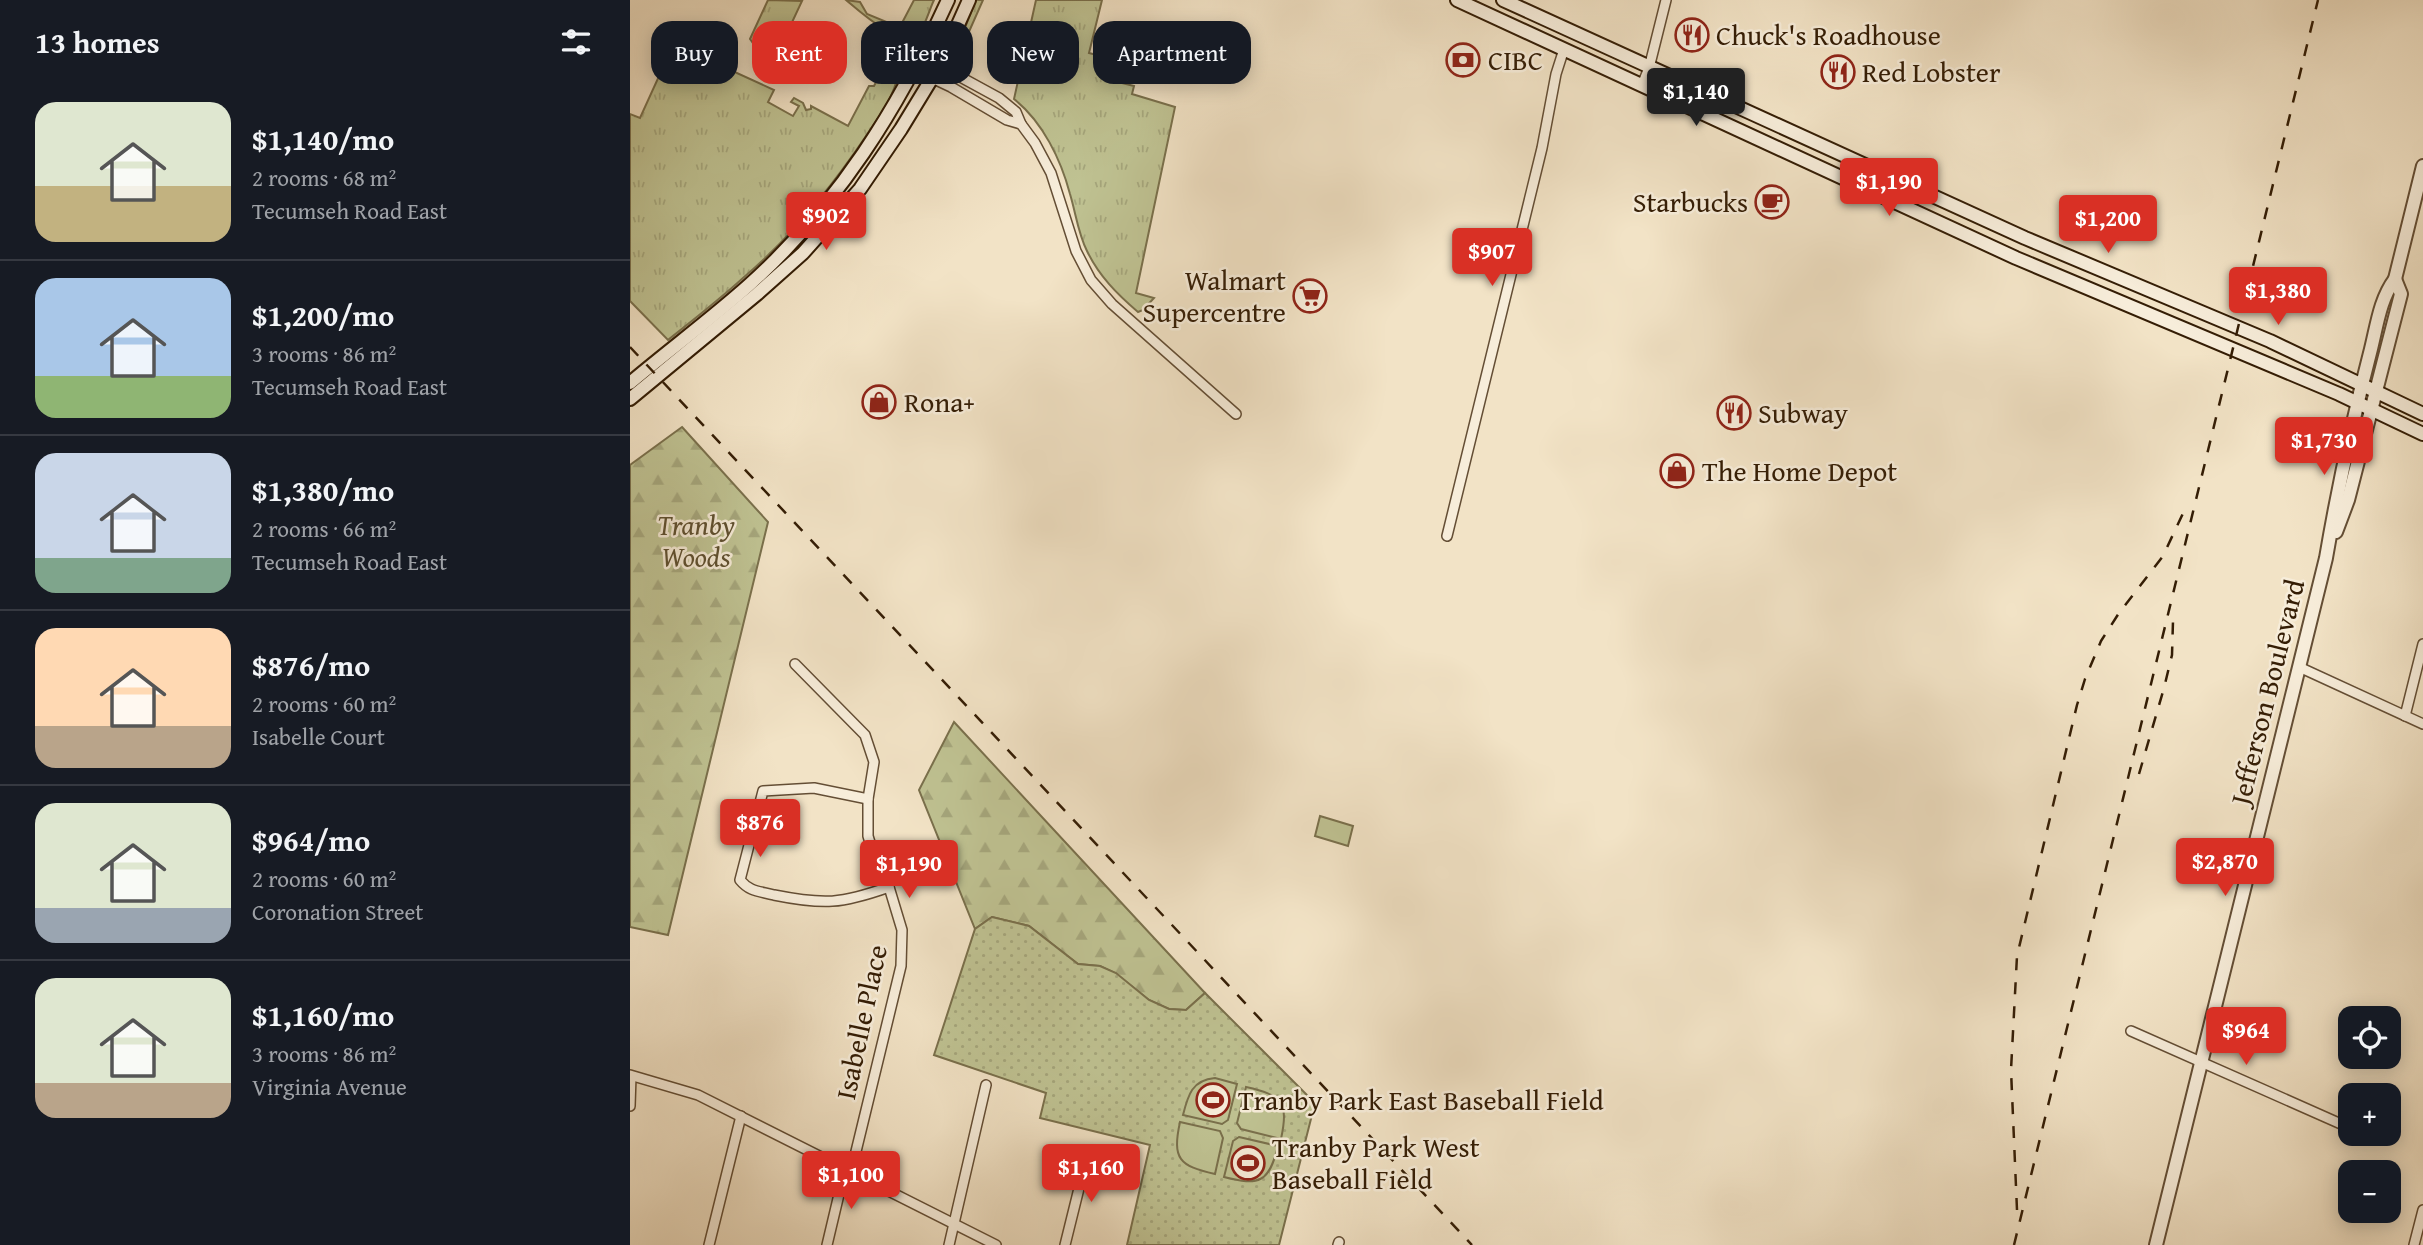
<!DOCTYPE html>
<meta charset="utf-8">
<style>
:root{--surface:#171b24;--page:#20242c;--text:#f1f3f6;--muted:#9ea1a6;--line:#363941;--accent:#d93025}
body{margin:0;font-family:"Gentium Book Plus",serif;background:var(--page);color:var(--text);height:100vh;display:flex;flex-direction:column;font-size:26px;white-space:nowrap}
*{box-sizing:border-box;margin:0}
p{font-size:23px;color:var(--muted)}
.icon{flex:none;width:38px;height:38px;fill:none;stroke:currentColor;stroke-width:2;stroke-linecap:round;stroke-linejoin:round}
.map{position:relative;flex:1;overflow:hidden}
.panel{display:flex;flex-direction:column;background:var(--surface);width:630px}
.panel>*{flex:none}
.guide{position:absolute;left:21px;top:21px;width:665px;height:63px;display:flex;gap:14px}
.tools{position:absolute;left:1708px;top:1006px;display:grid;gap:14px}
.tools a{display:grid;place-items:center;width:63px;height:63px;border-radius:14px;background:var(--surface);box-shadow:0 4px 18px #0003;font-size:35px}
.price{position:absolute;translate:-50% -60px;padding:0 16px;border-radius:7px;background:var(--accent);color:#fff;font-size:23px;line-height:46px;filter:drop-shadow(0 2px 4px #0008)}
.price::after{content:'';position:absolute;left:50%;top:42px;width:21px;height:16px;margin-left:-10px;background:inherit;clip-path:polygon(0 0,100% 0,50% 100%)}
.price.active{background:#222;color:#fff}
ul{padding:0;list-style:none}
li{display:flex;align-items:center;gap:21px;height:175px;padding:0 35px}
li+li{border-top:2px solid var(--line)}
li span{display:grid;place-items:center;flex:none;width:196px;height:140px;border-radius:21px;color:#555}
li>.icon{margin-inline-start:auto}
span .icon{width:84px;height:84px;fill:#fffc;stroke-width:1}
li b{font-size:30px}
h2{display:flex;justify-content:space-between;align-items:center;height:84px;padding:0 35px;font-size:30px}
.pill{padding:0 24px;border-radius:21px;background:var(--surface);box-shadow:0 4px 18px #0003;font-size:24px;line-height:63px}
.pill.active{background:var(--accent);color:#fff}
main{display:flex;flex:1;min-height:0}
.map>svg:first-child{display:block}
.grass{fill:url(#grass-tufts);stroke:#7a704c;stroke-width:2}
.forest{fill:url(#forest-firs);stroke:#7a704c;stroke-width:2}
.park{fill:url(#park-dots);stroke:#7a704c;stroke-width:2}
.garden{fill:#bfc292;stroke:#7a704c;stroke-width:2}
.lines{fill:none;stroke-linecap:round;stroke-linejoin:round}
.minor-casing{stroke:#644e35;stroke-width:12}
.tertiary-casing{stroke:#644e35;stroke-width:16}
.secondary-casing{stroke:#341d05;stroke-width:16}
.minor{stroke:#f7edda;stroke-width:9}
.tertiary{stroke:#f7edda;stroke-width:12}
.secondary{stroke:#f7edda;stroke-width:12}
.rail{stroke:#341d05;stroke-width:2.5;stroke-dasharray:12 12;stroke-linecap:butt}
.labels{text-anchor:middle;stroke-width:5;stroke-linejoin:round;paint-order:stroke}
.poi-label{font-size:28px;fill:#341d05;stroke:#f7edda;text-anchor:start}
.park-label{font-size:28px;font-style:italic;fill:#5e4f2f;stroke:#f7edda}
.street-label{font-size:28px;fill:#341d05;stroke:#f7edda}
</style>
<main>
<section class="panel">
<h2>13 homes<svg class="icon" aria-label="filters" viewBox="0 0 24 24"><path d="M4 7h16M4 17h16"/><circle cx="9" cy="7" r="2"/><circle cx="15" cy="17" r="2"/></svg></h2>
<ul>
<li><span style="background:linear-gradient(#dfe7d0 60%,#c2b280 0)"><svg class="icon" aria-label="home" viewBox="0 0 24 24"><path d="M3 11l9-7 9 7M6 9v11h12V9"/></svg></span><div><b>$1,140/mo</b><p>2 rooms · 68 m²</p><p>Tecumseh Road East</p></div></li>
<li><span style="background:linear-gradient(#a9c7e8 70%,#8fb573 0)"><svg class="icon" aria-label="home" viewBox="0 0 24 24"><path d="M3 11l9-7 9 7M6 9v11h12V9"/></svg></span><div><b>$1,200/mo</b><p>3 rooms · 86 m²</p><p>Tecumseh Road East</p></div></li>
<li><span style="background:linear-gradient(#c9d6e8 75%,#7fa58c 0)"><svg class="icon" aria-label="home" viewBox="0 0 24 24"><path d="M3 11l9-7 9 7M6 9v11h12V9"/></svg></span><div><b>$1,380/mo</b><p>2 rooms · 66 m²</p><p>Tecumseh Road East</p></div></li>
<li><span style="background:linear-gradient(#ffd9b3 70%,#b9a48a 0)"><svg class="icon" aria-label="home" viewBox="0 0 24 24"><path d="M3 11l9-7 9 7M6 9v11h12V9"/></svg></span><div><b>$876/mo</b><p>2 rooms · 60 m²</p><p>Isabelle Court</p></div></li>
<li><span style="background:linear-gradient(#dfe7d0 75%,#9aa5b1 0)"><svg class="icon" aria-label="home" viewBox="0 0 24 24"><path d="M3 11l9-7 9 7M6 9v11h12V9"/></svg></span><div><b>$964/mo</b><p>2 rooms · 60 m²</p><p>Coronation Street</p></div></li>
<li><span style="background:linear-gradient(#dfe7d0 75%,#b9a48a 0)"><svg class="icon" aria-label="home" viewBox="0 0 24 24"><path d="M3 11l9-7 9 7M6 9v11h12V9"/></svg></span><div><b>$1,160/mo</b><p>3 rooms · 86 m²</p><p>Virginia Avenue</p></div></li>
</ul>
</section>
<div class="map">
<svg width="1793" height="1245" viewBox="0 0 1793 1245">
<defs>
<pattern id="grass-tufts" width="24" height="20" patternUnits="userSpaceOnUse" patternTransform="scale(1.75)"><rect width="24" height="20" fill="#bfc292"/><path d="M3 7l-1-3M5 7V3M7 7l1-3M15 17l-1-3M17 17v-4M19 17l1-3" fill="none" stroke="#a5a67c"/></pattern>
<pattern id="forest-firs" width="22" height="20" patternUnits="userSpaceOnUse" patternTransform="scale(1.75)"><rect width="22" height="20" fill="#bfc292"/><path d="M5 1l3.5 6h-7zM16 11l3.5 6h-7z" fill="#a5a67c"/></pattern>
<pattern id="park-dots" width="8" height="8" patternUnits="userSpaceOnUse" patternTransform="scale(1.75)"><rect width="8" height="8" fill="#bfc292"/><path d="M2 2h.1M6 6h.1" fill="none" stroke="#a5a67c" stroke-width="1.8" stroke-linecap="round"/></pattern>
</defs>
<rect width="100%" height="100%" fill="#f2e3c6"/>
<filter id="stains"><feTurbulence type="fractalNoise" baseFrequency=".00286" numOctaves="4"/><feColorMatrix values="0 0 0 0 .2 0 0 0 0 .09 0 0 0 0 .02 0 0 0 .5 -.17"/></filter>
<radialGradient id="worn" r=".72"><stop offset=".6" stop-color="#630" stop-opacity="0"/><stop offset="1" stop-color="#630" stop-opacity=".3"/></radialGradient>
<g class="grass">
<path d="M138,0L172,1L150,48L139,52L125,46L120,39Z"/>
<path d="M216,0L230,2L237,14L266,26L272,23L284,0H304C299,10 295,28 287,35C272,50 228,10 216,0Z"/>
<path d="M346,0H353L330,52L325,53Z"/>
<path d="M406,0H472L459,53L533,72L530,80L491,71L488,82L504,86L502,94L545,107L506,293L524,298L513,310L508,312C487,294 469,276 457,251C448,233 446,214 440,194C431,160 413,122 384,99Z"/>
<path d="M50,47L144,90L138,102L163,116L169,106L161,102L164,98L173,103L176,110L181,109V106L218,126L239,86H244L255,65L263,67L268,75C264,97 248,118 236,136C201,188 160,238 113,278C89,300 63,320 38,340L0,301V114L10,118L40,52Z"/>
</g>
<g class="forest">
<path d="M52,427L138,522L38,935L0,927V465Z"/>
<path d="M324,722L575,993L556,1010L539,1009L519,1000L485,973L470,966L448,964L399,926L362,917L345,929L289,790Z"/>
</g>
<path class="park" d="M362,917L399,926L448,964L470,966L486,973L519,1000L539,1009L556,1010L575,993L685,1103L649,1245H497L520,1145L410,1118L416,1093L304,1055L345,929Z"/>
<g class="garden">
<path d="M690,816L723,826L718,846L685,836Z"/>
<path d="M585,1078L607,1084L598,1120L592,1124L553,1115C558,1095 562,1080 585,1078Z"/>
<path d="M616,1087C652,1095 659,1102 651,1139L611,1129L607,1123Z"/>
<path d="M550,1122L590,1131L593,1138L585,1174C549,1166 542,1159 550,1122Z"/>
<path d="M609,1137L648,1146C639,1183 629,1186 594,1177L603,1141Z"/>
</g>
<g class="lines">
<defs>
<g id="minor">
<path d="M292,56L369,98L386,112L391,124L405,143L421,173L446,251L461,280L482,304L606,414"/>
<path d="M285,70L321,87L377,120L391,124"/>
<path d="M1012,85L1019,68L1036,0"/>
<path d="M817,536L912,148L926,74L934,49"/>
<path d="M165,664L235,735L244,762L238,799V836L246,862L259,887L272,930L271,966L221,1172"/>
<path d="M1669,667L1793,724"/>
<path d="M1775,716L1793,644"/>
<path d="M238,799L184,788L133,791L110,880C120,892 129,891 144,895C194,905 211,904 259,887"/>
<path d="M1501,1031L1720,1128"/>
<path d="M0,1075L68,1095L366,1245"/>
<path d="M0,1106L1,1076"/>
<path d="M79,1245L111,1116"/>
<path d="M197,1245L215,1169"/>
<path d="M319,1245L356,1085"/>
<path d="M435,1245L457,1156"/>
<path d="M708,1245L709,1242"/>
<path d="M1784,1245L1793,1210"/>
</g>
<g id="tertiary">
<path d="M1706,532L1718,500L1771,294L1765,279"/>
<path d="M1526,1245L1696,558C1708,488 1723,418 1741,349C1747,325 1750,299 1765,279L1793,166"/>
</g>
<g id="secondary">
<path d="M827,0L1386,258L1709,394L1793,434"/>
<path d="M873,0L1395,238L1640,341L1793,414"/>
<path d="M0,383C39,350 81,319 119,285C209,204 268,109 318,0"/>
<path d="M0,399L127,294L173,253L230,189L271,129L310,65L339,0"/>
</g>
</defs>
<use href="#minor" class="minor-casing"/>
<use href="#tertiary" class="tertiary-casing"/>
<use href="#secondary" class="secondary-casing"/>
<use href="#minor" class="minor"/>
<use href="#tertiary" class="tertiary"/>
<use href="#secondary" class="secondary"/>
<g class="rail">
<path d="M0,347L842,1245"/>
<path d="M1509,774L1534,688L1542,655L1543,621"/>
<path d="M1387,1210L1381,1070L1387,956L1447,705L1455,679L1471,641L1489,613L1533,556L1555,509"/>
<path d="M1384,1245L1688,0"/>
</g>
</g>
<defs>
<symbol id="restaurant-ring" viewBox="-11 -11 22 22"><circle r="9.5" fill="#f7edda" stroke="#8f2418" stroke-width="1.5"/><path d="M-5-6h1v4h1v-4h1v4h1v-4h1v5L-1.5 .5V6h-2V.5L-5-1ZM5-6V6H3V1.5H1.5Q1.5-4 5-6Z" fill="#8f2418"/></symbol>
<symbol id="bank-ring" viewBox="-11 -11 22 22"><circle r="9.5" fill="#f7edda" stroke="#8f2418" stroke-width="1.5"/><path d="M-6-4H6V4H-6ZM0-2.3a2.3 2.3 0 1 0 0 4.6a2.3 2.3 0 1 0 0-4.6Z" fill="#8f2418"/></symbol>
<symbol id="cafe-ring" viewBox="-11 -11 22 22"><circle r="9.5" fill="#f7edda" stroke="#8f2418" stroke-width="1.5"/><path d="M-5.5-4.5H6V0H3Q3 3.5 0 3.5H-2.5Q-5.5 3.5-5.5 0ZM3-3.2v2h1.7v-2ZM-6 4.5H4V6H-6Z" fill="#8f2418"/></symbol>
<symbol id="supermarket-ring" viewBox="-11 -11 22 22"><circle r="9.5" fill="#f7edda" stroke="#8f2418" stroke-width="1.5"/><path d="M-6-5.5h2.5l.6 2H6L4.5 2H-2.5L-4.4-4H-6ZM-1.5 3.2a1.3 1.3 0 1 0 .1 0ZM3 3.2a1.3 1.3 0 1 0 .1 0Z" fill="#8f2418"/></symbol>
<symbol id="shop-ring" viewBox="-11 -11 22 22"><circle r="9.5" fill="#f7edda" stroke="#8f2418" stroke-width="1.5"/><path d="M-5-2.5h2.3a2.7 3.5 0 0 1 5.4 0H5L5.5 6h-11ZM-1.5-2.5h3a1.5 2.3 0 0 0-3 0Z" fill="#8f2418"/></symbol>
<symbol id="stadium-ring" viewBox="-11 -11 22 22"><circle r="9.5" fill="#f7edda" stroke="#8f2418" stroke-width="1.5"/><path d="M0-5a6.5 5 0 1 0 0 10a6.5 5 0 1 0 0-10ZM-3.5-1.8h7v3.6h-7Z" fill="#8f2418"/></symbol>
</defs>
<g fill-rule="evenodd">
<use href="#restaurant-ring" x="1043" y="16" width="38" height="38"/>
<use href="#bank-ring" x="814" y="41" width="38" height="38"/>
<use href="#restaurant-ring" x="1189" y="53" width="38" height="38"/>
<use href="#cafe-ring" x="1123" y="183" width="38" height="38"/>
<use href="#supermarket-ring" x="661" y="277" width="38" height="38"/>
<use href="#shop-ring" x="230" y="383" width="38" height="38"/>
<use href="#restaurant-ring" x="1085" y="394" width="38" height="38"/>
<use href="#shop-ring" x="1028" y="452" width="38" height="38"/>
<use href="#stadium-ring" x="564" y="1081" width="38" height="38"/>
<use href="#stadium-ring" x="599" y="1144" width="38" height="38"/>
</g>
<g class="labels">
<g class="poi-label">
<text x="1086" y="45">Chuck's Roadhouse</text>
<text x="858" y="70">CIBC</text>
<text x="1232" y="82">Red Lobster</text>
<text x="1118" y="212" text-anchor="end">Starbucks</text>
<text x="656" y="290" text-anchor="end">Walmart<tspan x="656" dy="32">Supercentre</tspan></text>
<text x="274" y="412">Rona+</text>
<text x="1128" y="423">Subway</text>
<text x="1072" y="481">The Home Depot</text>
<text x="608" y="1110">Tranby Park East Baseball Field</text>
<text x="642" y="1157">Tranby Park West<tspan x="642" dy="32">Baseball Field</tspan></text>
</g>
<g class="park-label">
<text x="66" y="535">Tranby<tspan x="66" dy="32">Woods</tspan></text>
</g>
<g class="street-label">
<text transform="translate(1637 692) rotate(-76)" y="10">Jefferson Boulevard</text>
<text transform="translate(231 1022) rotate(-78)" y="10">Isabelle Place</text>
</g>
</g>
<rect width="100%" height="100%" filter="url(#stains)"/>
<rect width="100%" height="100%" fill="url(#worn)"/>
</svg>
<div class="tools">
<a><svg class="icon" aria-label="locate" viewBox="0 0 24 24"><circle cx="12" cy="12" r="6"/><path d="M12 2v4M12 18v4M2 12h4M18 12h4"/></svg></a>
<a>+</a>
<a>−</a>
</div>
<b class="price active" style="left:1066px;top:128px">$1,140</b>
<b class="price" style="left:1259px;top:218px">$1,190</b>
<b class="price" style="left:196px;top:252px">$902</b>
<b class="price" style="left:1478px;top:255px">$1,200</b>
<b class="price" style="left:862px;top:288px">$907</b>
<b class="price" style="left:1648px;top:327px">$1,380</b>
<b class="price" style="left:1694px;top:477px">$1,730</b>
<b class="price" style="left:130px;top:859px">$876</b>
<b class="price" style="left:1595px;top:898px">$2,870</b>
<b class="price" style="left:279px;top:900px">$1,190</b>
<b class="price" style="left:1616px;top:1067px">$964</b>
<b class="price" style="left:461px;top:1204px">$1,160</b>
<b class="price" style="left:221px;top:1211px">$1,100</b>
<div class="guide">
<a class="pill">Buy</a>
<a class="pill active">Rent</a>
<a class="pill">Filters</a>
<a class="pill">New</a>
<a class="pill">Apartment</a>
</div>
</div>
</main>
